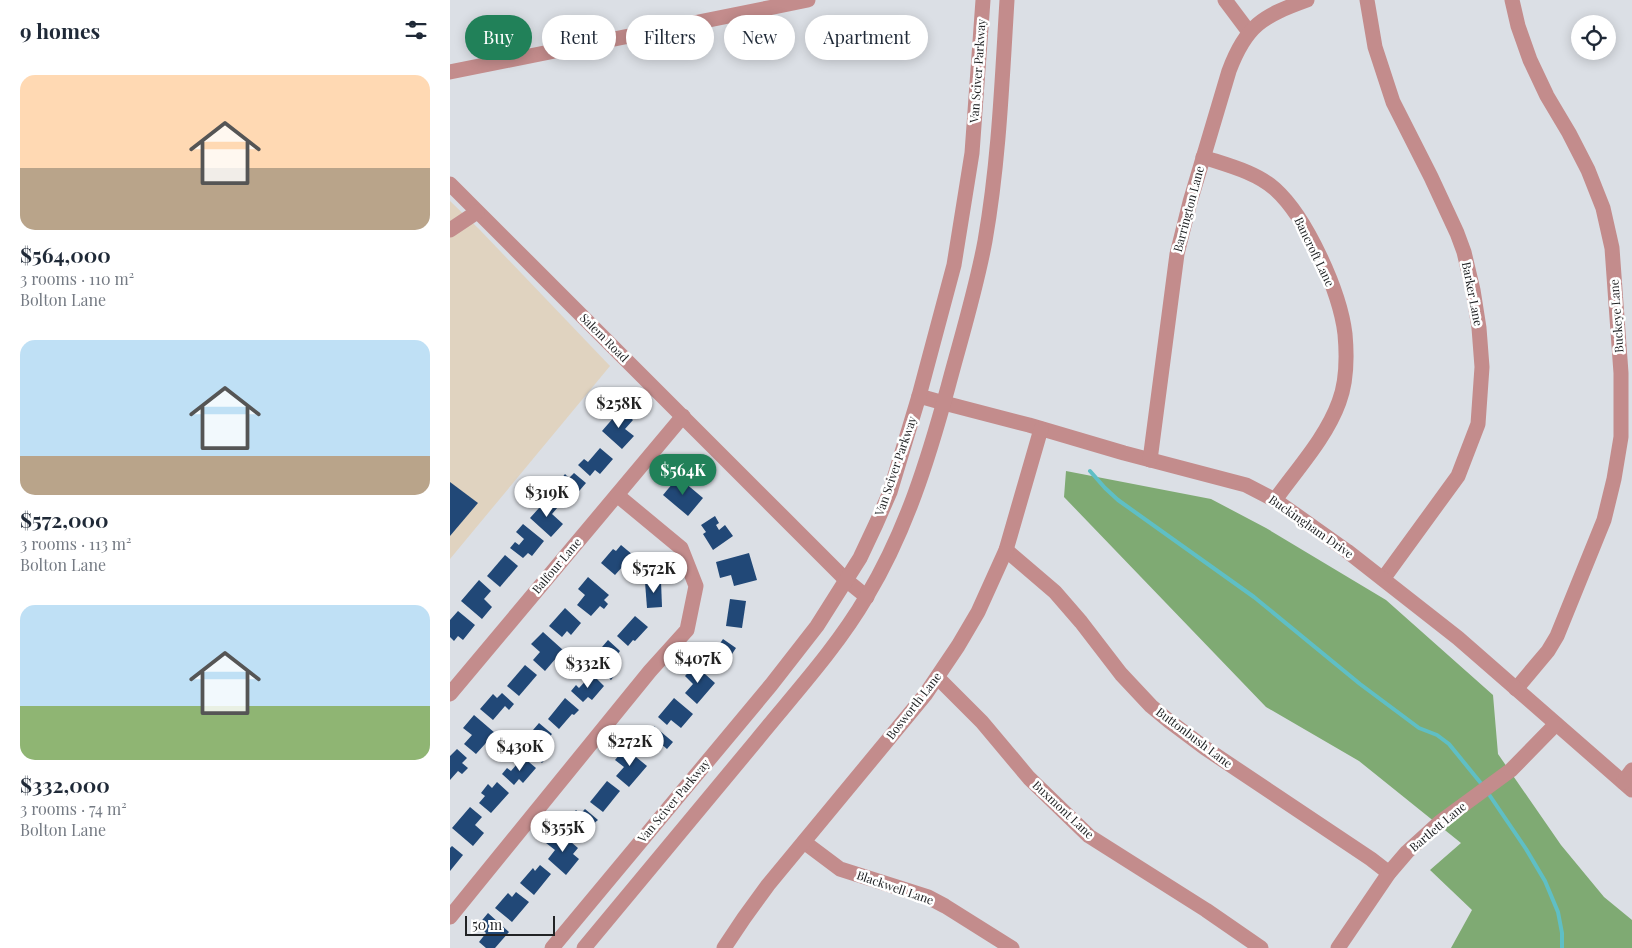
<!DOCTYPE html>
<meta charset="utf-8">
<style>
:root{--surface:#fff;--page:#f2f2f3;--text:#1f2937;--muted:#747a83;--accent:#218159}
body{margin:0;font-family:"Playfair Display",serif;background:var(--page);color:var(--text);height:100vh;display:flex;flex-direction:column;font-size:19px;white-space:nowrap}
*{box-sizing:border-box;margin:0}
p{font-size:16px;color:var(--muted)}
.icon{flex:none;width:28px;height:28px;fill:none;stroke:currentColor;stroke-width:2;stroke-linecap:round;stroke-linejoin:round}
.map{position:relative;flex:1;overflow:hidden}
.drawer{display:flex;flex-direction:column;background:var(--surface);width:450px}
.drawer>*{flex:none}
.banner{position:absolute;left:15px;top:15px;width:475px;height:45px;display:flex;gap:10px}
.buttons{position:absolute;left:1121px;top:15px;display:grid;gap:10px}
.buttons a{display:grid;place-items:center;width:45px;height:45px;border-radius:50%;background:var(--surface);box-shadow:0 2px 12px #0003;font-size:25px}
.scale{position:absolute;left:15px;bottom:12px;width:90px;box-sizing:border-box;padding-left:5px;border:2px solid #212325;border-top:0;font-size:14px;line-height:18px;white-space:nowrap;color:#212325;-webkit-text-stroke:4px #fff;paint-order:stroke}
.price{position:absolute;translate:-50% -42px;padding:0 11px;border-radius:18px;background:#fff;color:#222;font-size:16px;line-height:32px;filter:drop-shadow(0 1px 2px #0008)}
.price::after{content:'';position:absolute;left:50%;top:30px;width:15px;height:11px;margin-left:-8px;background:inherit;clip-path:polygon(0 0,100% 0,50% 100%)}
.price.active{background:var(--accent);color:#fff}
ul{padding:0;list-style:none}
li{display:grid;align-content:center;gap:10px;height:265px;padding:0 20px}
li span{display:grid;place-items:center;height:155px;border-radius:15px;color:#555}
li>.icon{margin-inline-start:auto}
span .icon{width:90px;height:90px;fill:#fffc;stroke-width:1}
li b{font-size:21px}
h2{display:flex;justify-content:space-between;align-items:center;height:60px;padding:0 20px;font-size:21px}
.tag{padding:0 18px;border-radius:22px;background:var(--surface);box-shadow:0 2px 12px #0003;font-size:18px;line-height:45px}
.tag.active{background:var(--accent);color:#fff}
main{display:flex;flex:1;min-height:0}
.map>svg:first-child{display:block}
.medical{fill:#e0d3c0}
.forest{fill:#7faa73}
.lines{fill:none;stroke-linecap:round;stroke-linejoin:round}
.stream{stroke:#5fbfc5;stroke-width:4}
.building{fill:#214877}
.minor{stroke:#c38c8c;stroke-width:15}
.labels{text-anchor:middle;stroke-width:5;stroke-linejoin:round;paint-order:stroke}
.street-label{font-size:12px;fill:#212325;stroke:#fff}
</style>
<main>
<section class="drawer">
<h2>9 homes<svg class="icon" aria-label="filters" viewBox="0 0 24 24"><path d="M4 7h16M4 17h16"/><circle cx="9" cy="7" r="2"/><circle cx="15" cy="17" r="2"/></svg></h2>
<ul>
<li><span style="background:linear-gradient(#ffd9b3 60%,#b9a48a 0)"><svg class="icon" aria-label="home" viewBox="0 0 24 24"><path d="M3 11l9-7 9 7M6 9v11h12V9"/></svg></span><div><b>$564,000</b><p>3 rooms · 110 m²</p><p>Bolton Lane</p></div></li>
<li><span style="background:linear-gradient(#bfe0f5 75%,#b9a48a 0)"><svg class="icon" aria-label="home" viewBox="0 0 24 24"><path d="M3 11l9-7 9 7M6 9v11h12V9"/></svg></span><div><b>$572,000</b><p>3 rooms · 113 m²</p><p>Bolton Lane</p></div></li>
<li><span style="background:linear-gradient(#bfe0f5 65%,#8fb573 0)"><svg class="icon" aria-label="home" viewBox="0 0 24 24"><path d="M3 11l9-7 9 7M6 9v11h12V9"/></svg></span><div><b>$332,000</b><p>3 rooms · 74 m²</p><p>Bolton Lane</p></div></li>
</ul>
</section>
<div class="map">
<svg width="1182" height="948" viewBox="0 0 1182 948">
<rect width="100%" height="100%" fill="#dbdfe5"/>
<path class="medical" d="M0,201L29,229L160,366L0,559Z"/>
<path class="forest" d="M616,471L761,499L816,528L936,600L1043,695L1048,754L1111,845L1154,897L1182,920V948H1001L1022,910L980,870L1011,843L909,761L816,707L614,497Z"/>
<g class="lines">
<g class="stream">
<path d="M640,471L655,488L668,500L804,597L910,684L969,728L987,735L999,744L1034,787"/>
<path d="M1038,793L1076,849L1095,881L1108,912L1112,933V948"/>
</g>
</g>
<g class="building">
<path d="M171,409L183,420L175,429L184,436L172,449L152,431Z"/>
<path d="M150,448L163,459L150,474L145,470L140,476L128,465L134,459L138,462Z"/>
<path d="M124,473L136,483L118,504L106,493L111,487L107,484L115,474L119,478Z"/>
<path d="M228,477L253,498L238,516L213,495Z"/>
<path d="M0,482L28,503L0,536Z"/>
<path d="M98,498L108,507L102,514L113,524L101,537L80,518Z"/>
<path d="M265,516L269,523L266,525L269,530L275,525L283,536L263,550L253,534L256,532L251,525Z"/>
<path d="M73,524L94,541L82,556L78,553L73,558L60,548L65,542L69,545L74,539L66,532Z"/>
<path d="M171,545L183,555L165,575L151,563L163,549L166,551Z"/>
<path d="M299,553L307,580L284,586L281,575L270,578L266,562Z"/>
<path d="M55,555L68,566L50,587L37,576Z"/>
<path d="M138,577L159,595L154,600L158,604L154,609L150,606L141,616L127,605L135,595L128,589Z"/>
<path d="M29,580L41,591L34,599L42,607L32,619L11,601Z"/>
<path d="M211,581L212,607L197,608L195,582Z"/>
<path d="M280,599L296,601L292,628L276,626Z"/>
<path d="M115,608L131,623L121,635L117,631L112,637L99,626Z"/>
<path d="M8,611L25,625L13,640L8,636L4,641L0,637V620Z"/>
<path d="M185,616L198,627L185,641L183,640L178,646L167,636Z"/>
<path d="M93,632L113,650L95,671L83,660L90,652L81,644Z"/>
<path d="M273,639L286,648L282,654L277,651L268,667L254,658L264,642L269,645Z"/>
<path d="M158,640L170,651L163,660L171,667L161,680L140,661Z"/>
<path d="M75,665L87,675L69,696L57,686Z"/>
<path d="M245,665L265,683L247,704L235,693L243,684L235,676Z"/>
<path d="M142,674L154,686L142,700L138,697L133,702L121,691L126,685L129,688Z"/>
<path d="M52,693L64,704L59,710L55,706L43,720L30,709L43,694L47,698Z"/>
<path d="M115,698L129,710L124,715L122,714L109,729L98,719Z"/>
<path d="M224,698L243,714L231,728L221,720L217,725L208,717Z"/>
<path d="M24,715L45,733L26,754L14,744L22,735L13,728Z"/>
<path d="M89,723L102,734L94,743L103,750L92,763L71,744Z"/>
<path d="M204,726L223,742L217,749L210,743L199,756L183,743L196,727L200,731Z"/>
<path d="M175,748L197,766L179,787L166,776L174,767L165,760Z"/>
<path d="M7,749L17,758L12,763L18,768L12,774L8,771L0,780V756Z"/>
<path d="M73,757L86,768L73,783L69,779L64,785L52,774L57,768L61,771Z"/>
<path d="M157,781L170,791L153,812L140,802Z"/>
<path d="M47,782L59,793L41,813L29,803L35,796L31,793L38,784L42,788Z"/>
<path d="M20,807L32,817L25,825L34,833L23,846L2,828Z"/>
<path d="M135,809L148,820L142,825L138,822L126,836L113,825L126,810L130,814Z"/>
<path d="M107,830L128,848L123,854L129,859L116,875L98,859L105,850L96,843Z"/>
<path d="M2,846L13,855L0,871V848Z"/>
<path d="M90,865L101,874L84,895L70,883L83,868L85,871Z"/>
<path d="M66,892L79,902L62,922L45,908L58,893L62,897Z"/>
<path d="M38,913L59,932L45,948H36L29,942L36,933L28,925Z"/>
</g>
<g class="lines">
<g class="minor">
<path d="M775,0L799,32"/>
<path d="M917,0L925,47L943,102L981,177L1007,233L1014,252L1023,290L1029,328L1032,367L1028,424L1008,476L933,579"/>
<path d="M1062,0L1068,26L1080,60L1097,96L1119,133L1138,170L1153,208L1162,248L1171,373V437L1164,479L1154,520L1107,636L1098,651L1066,689"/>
<path d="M0,72L358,0"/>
<path d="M753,157C777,165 806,172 825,189C857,218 890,292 895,334C897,356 897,381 889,402C876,438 847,469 825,500"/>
<path d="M0,184L396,580L417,597"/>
<path d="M0,230L27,212"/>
<path d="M469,396L494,403L579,425L674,453L796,485L825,500L897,551L1008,638L1182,790"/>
<path d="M700,460L727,254L740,202L779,71C796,25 813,16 857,0"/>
<path d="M556,550L605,592L631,622L671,674L701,706L719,721L755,748L921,859L939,873"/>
<path d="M488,678L532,722L579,778L639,836L756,910L811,948"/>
<path d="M0,694L233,416"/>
<path d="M1173,782L1182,770"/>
<path d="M354,842L390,869L478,897L495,906L562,948"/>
<path d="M0,917L200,671L237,630L246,586L231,548L167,495"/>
<path d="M102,948L321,685L367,626L410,558L426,524L440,492L469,396L504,265L522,153L533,0"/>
<path d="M134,948C191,879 248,810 306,741C344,694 386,649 417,596C456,531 478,460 498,387C511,338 526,290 535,241C549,161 552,81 557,0"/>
<path d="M274,948L294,918L318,885L475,695L508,646L528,612L556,550L591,429"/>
<path d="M888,948L939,873L957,852L990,822L1061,770L1106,724"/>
</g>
</g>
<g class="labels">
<g class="street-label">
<text transform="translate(528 71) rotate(-86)" y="4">Van Sciver Parkway</text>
<text transform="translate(739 209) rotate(-75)" y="4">Barrington Lane</text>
<text transform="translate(864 252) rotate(64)" y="4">Bancroft Lane</text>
<text transform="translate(1022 294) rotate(79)" y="4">Barker Lane</text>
<text transform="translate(1167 316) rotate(-94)" y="4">Buckeye Lane</text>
<text transform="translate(154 338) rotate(45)" y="4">Salem Road</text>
<text transform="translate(446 466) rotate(-71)" y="4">Van Sciver Parkway</text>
<text transform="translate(861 527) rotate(35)" y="4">Buckingham Drive</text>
<text transform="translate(107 566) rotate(-50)" y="4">Balfour Lane</text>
<text transform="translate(464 706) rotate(-52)" y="4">Bosworth Lane</text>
<text transform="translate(744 738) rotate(37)" y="4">Buttonbush Lane</text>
<text transform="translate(224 801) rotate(-50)" y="4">Van Sciver Parkway</text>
<text transform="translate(613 810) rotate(43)" y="4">Buxmont Lane</text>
<text transform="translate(988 827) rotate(-40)" y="4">Bartlett Lane</text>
<text transform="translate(445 888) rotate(19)" y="4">Blackwell Lane</text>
</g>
</g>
</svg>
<div class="buttons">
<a><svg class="icon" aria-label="locate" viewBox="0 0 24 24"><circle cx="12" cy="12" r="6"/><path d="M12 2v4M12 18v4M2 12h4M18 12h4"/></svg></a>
</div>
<div class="scale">50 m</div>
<b class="price" style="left:169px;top:429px">$258K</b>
<b class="price active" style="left:233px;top:496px">$564K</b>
<b class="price" style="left:97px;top:518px">$319K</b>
<b class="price" style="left:204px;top:594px">$572K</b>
<b class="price" style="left:248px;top:684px">$407K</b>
<b class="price" style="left:138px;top:689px">$332K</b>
<b class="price" style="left:180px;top:767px">$272K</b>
<b class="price" style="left:70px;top:772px">$430K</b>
<b class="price" style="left:113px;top:853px">$355K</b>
<div class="banner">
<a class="tag active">Buy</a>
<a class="tag">Rent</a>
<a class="tag">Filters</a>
<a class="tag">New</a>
<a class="tag">Apartment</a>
</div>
</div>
</main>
